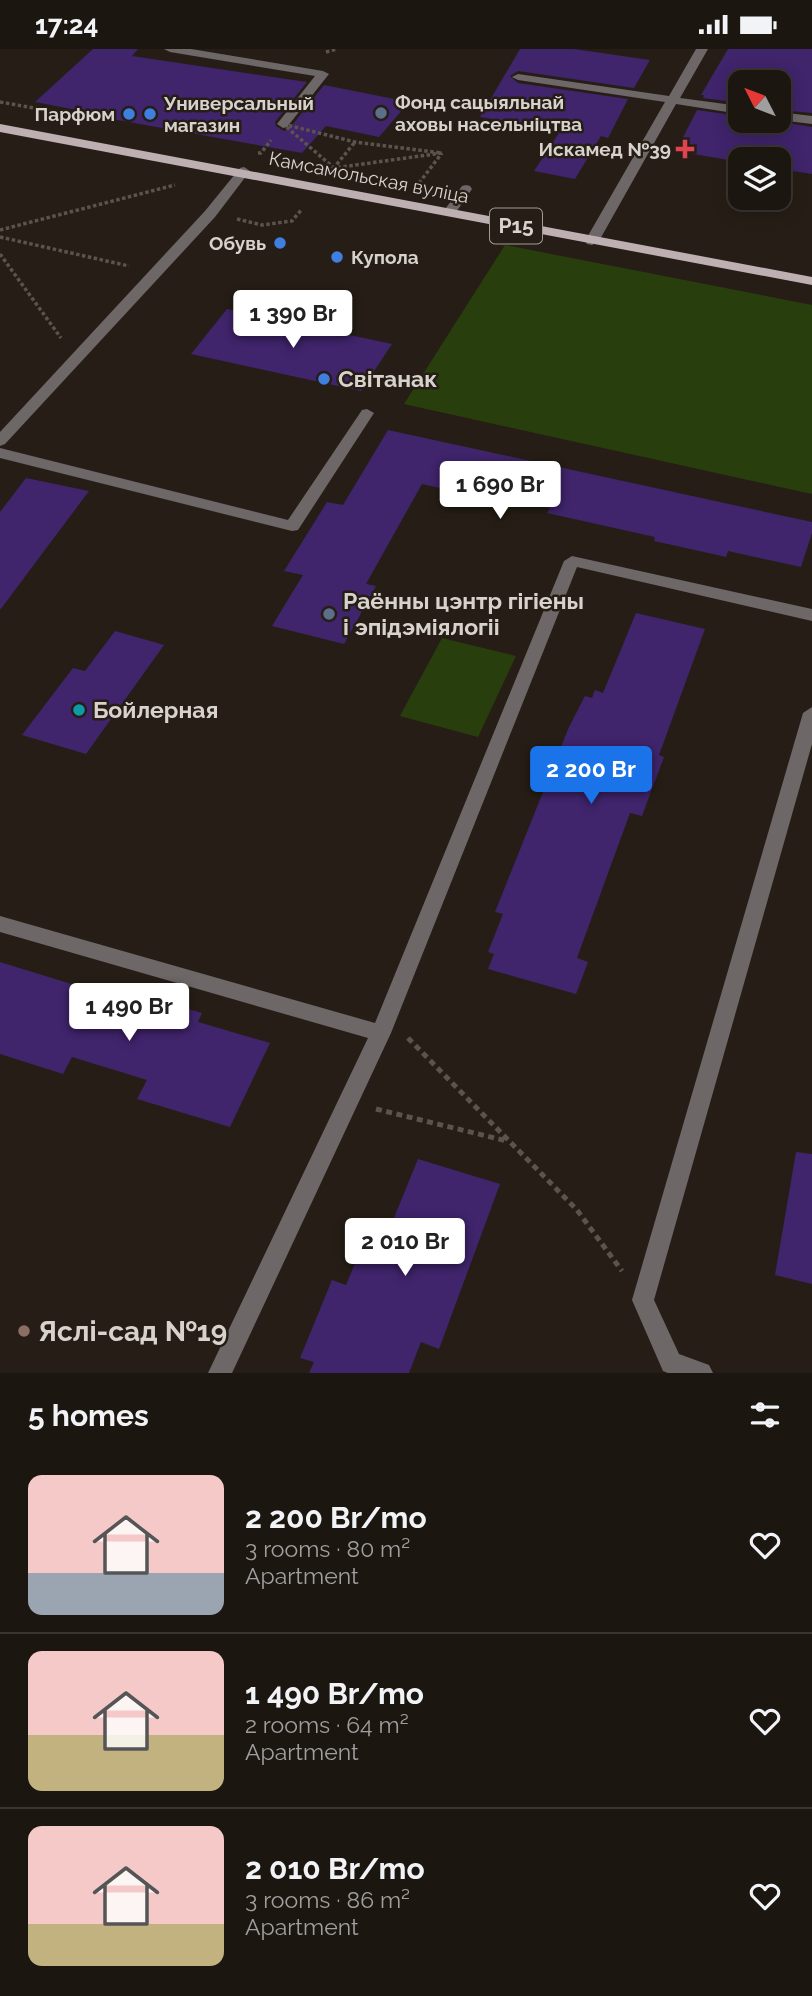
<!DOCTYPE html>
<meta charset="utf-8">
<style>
:root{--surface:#1c1610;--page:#251f19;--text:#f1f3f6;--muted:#a09f9f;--line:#3a3530;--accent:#1a73e8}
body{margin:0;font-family:Raleway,sans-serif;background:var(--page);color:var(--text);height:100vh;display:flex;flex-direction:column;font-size:26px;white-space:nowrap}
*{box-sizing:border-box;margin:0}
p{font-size:23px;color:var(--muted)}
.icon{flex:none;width:38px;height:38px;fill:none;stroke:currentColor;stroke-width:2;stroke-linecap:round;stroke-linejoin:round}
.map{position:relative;height:1324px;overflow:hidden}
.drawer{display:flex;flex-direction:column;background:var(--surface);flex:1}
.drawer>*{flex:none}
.needle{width:46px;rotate:312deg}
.controls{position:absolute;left:728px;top:21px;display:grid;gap:14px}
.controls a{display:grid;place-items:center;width:63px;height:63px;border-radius:14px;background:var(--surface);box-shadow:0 4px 18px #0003,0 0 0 2px var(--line);font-size:35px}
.price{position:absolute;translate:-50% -60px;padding:0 16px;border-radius:7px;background:#fff;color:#222;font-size:23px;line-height:46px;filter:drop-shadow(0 2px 4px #0008)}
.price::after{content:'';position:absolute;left:50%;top:42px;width:21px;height:16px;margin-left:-10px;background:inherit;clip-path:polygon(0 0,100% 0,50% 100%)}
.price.on{background:var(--accent);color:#fff}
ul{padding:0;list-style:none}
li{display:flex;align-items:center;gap:21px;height:175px;padding:0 28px}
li+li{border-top:2px solid var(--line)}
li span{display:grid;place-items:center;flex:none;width:196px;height:140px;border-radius:14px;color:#555}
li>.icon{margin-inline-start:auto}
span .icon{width:84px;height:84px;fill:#fffc;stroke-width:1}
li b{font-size:30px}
h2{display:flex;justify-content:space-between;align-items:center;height:84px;padding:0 28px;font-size:30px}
.status{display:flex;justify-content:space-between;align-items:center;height:49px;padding:0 35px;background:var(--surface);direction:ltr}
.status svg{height:19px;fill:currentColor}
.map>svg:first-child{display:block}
.green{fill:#283f0d}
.building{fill:#40246c}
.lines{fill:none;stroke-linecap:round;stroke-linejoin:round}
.path-far1{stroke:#5b544d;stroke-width:3.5;stroke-dasharray:3.5 2.5;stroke-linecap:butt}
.path{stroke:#5b544d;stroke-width:5;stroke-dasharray:6 4.5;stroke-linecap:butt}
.minor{fill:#6e6768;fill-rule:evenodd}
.major{fill:#beb0b2;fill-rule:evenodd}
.service-dot{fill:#5c6f8a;stroke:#261e16;stroke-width:2.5}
.shop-dot{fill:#3f7fe0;stroke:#261e16;stroke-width:2.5}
.health-dot{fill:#e0444e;stroke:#261e16;stroke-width:2.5}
.culture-dot{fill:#0f9aa8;stroke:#261e16;stroke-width:2.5}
.education-dot{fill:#8d6e63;stroke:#261e16;stroke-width:2.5}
.labels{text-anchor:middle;stroke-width:5;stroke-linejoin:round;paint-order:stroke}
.far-poi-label{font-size:19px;font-weight:bold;fill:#d7d2cc;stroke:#261e16;text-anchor:start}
.far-street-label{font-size:19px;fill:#d7d2cc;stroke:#261e16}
.shield{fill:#261e16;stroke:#a29c95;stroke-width:2}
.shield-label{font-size:21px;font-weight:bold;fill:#d7d2cc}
.poi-label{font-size:23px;font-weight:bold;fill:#d7d2cc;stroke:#261e16;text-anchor:start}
.near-poi-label{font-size:28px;font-weight:bold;fill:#d7d2cc;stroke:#261e16;text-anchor:start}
</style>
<div class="status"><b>17:24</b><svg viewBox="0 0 49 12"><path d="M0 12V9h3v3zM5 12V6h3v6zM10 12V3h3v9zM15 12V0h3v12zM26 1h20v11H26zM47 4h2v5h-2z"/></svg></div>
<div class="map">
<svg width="812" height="1324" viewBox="0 0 812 1324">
<rect width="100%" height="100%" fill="#261e16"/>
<g class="green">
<path d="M505,196L812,256V445L404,355Z"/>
<path d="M442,589L516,607L478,688L400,667Z"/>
</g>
<g class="building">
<path d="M93,0H138L132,7L307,33L275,73L276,77L284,82L289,80L324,36L409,53L379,88L326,77L302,104L112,70L113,68L35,53Z"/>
<path d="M520,0H574L650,11L634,39L518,22L510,27L518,34L628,50L608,89L601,87L575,130L534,122L561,81L480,68Z"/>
<path d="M728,0H812V64L779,61V33H740V54L703,49L704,46H701Z"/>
<path d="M697,61L740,67V72H777L812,78V125L779,120V110H740V113L676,102Z"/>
<path d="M227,260L392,295L361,342L191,305Z"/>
<path d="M388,381L812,473V484L801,518L728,502L726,508L704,503L654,492L655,488L547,464L550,459L487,445L485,449L422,435L366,535L376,537L344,595L272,577L303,526L284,522L327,453L343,456Z"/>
<path d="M26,429L89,442L0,561V463Z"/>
<path d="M636,564L705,580L659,706L664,708L642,767L630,764L577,909L588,913L576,945L488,920L494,905L488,903L503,865L495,863L569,678L585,647L592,649L595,641L603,644Z"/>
<path d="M115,582L164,596L86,705L22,686L73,619L85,622Z"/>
<path d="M0,913L120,950L124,941L202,964L198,973L270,994L230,1078L137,1050L147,1031L72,1008L63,1025L0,1005Z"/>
<path d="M796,1103L812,1105V1235L775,1226Z"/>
<path d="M418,1110L500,1135L439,1300L421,1293L409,1324H309L314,1313L300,1309L332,1231L346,1236L358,1207L376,1213Z"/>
</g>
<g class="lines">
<g class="path-far1">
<path d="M326,3L337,0"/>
<path d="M0,53L68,65"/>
<path d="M283,75L355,93L442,104L334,119Z"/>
<path d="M258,104H261L271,91"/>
<path d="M333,120L355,93"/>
<path d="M419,134L442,104"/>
<path d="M237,170L262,176L292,172L302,160"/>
<path d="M0,181L175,136"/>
<path d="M0,188L129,217"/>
<path d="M0,205L61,289"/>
</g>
<g class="path">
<path d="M408,989L577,1161L622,1222"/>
<path d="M376,1060L507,1092"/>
</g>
<g class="minor">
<path d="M164,0H191L323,22L329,25L287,78L283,79L277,75L315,27L170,3Z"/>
<path d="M696,0H708L680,49L740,57V65L676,55L599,192L592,196L587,195L585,192L665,53L518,31L512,28L518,25L669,47Z"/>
<path d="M779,63L812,67V75L779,71Z"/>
<path d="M244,118L250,122L215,168L5,395L0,397V383L205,162L240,119Z"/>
<path d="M466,136L470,137L472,140L454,166H444L443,163L462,137Z"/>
<path d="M367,360L374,364L298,481L292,482L0,409V399L288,471L362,361Z"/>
<path d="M572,507L812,560V572L577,518L391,984L232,1324H208L368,989L0,883V867L375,974L564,512Z"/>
<path d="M812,658V695L654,1251L679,1305L709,1316L713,1324H668L663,1322L632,1251L803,664Z"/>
</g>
<path class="major" d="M0,75L812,228V236L0,83Z"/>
</g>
<g class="service-dot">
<circle cx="381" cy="64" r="7"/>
<circle cx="329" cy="565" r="7"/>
</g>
<g class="shop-dot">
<circle cx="129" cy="65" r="7"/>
<circle cx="150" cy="65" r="7"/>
<circle cx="280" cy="194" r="7"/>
<circle cx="337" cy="208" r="7"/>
<circle cx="324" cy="330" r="7"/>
</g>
<path class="health-dot" d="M681.5 89.5h7v7h7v7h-7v7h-7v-7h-7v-7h7z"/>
<circle class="culture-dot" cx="79" cy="661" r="7"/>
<circle class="education-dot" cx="24" cy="1282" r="7"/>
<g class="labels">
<g class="far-poi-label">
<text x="395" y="60">Фонд сацыяльнай<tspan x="395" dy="22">аховы насельніцтва</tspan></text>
<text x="164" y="61">Универсальный<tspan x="164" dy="22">магазин</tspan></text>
<text x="115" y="72" text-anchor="end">Парфюм</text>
<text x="671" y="107" text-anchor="end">Искамед №39</text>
<text x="266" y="201" text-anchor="end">Обувь</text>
<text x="351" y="215">Купола</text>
</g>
<g class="far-street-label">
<text transform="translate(369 128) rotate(11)" y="7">Камсамольская вуліца</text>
</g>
<rect class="shield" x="490" y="159.5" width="52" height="35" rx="5"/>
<g class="shield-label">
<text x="516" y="184">Р15</text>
</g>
<g class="poi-label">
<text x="338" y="338">Світанак</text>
<text x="343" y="560">Раённы цэнтр гігіены<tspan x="343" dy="26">і эпідэміялогіі</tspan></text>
<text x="93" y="669">Бойлерная</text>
</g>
<g class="near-poi-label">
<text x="38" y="1292">Яслі-сад №19</text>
</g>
</g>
</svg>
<div class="controls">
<a><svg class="needle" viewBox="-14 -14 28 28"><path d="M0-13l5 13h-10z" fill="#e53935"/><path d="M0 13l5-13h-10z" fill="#a09f9f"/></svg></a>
<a><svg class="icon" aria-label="layers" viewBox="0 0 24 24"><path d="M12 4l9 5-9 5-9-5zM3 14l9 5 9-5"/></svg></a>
</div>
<b class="price" style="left:293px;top:301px">1 390 Br</b>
<b class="price" style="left:500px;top:472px">1 690 Br</b>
<b class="price on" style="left:591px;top:757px">2 200 Br</b>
<b class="price" style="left:129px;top:994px">1 490 Br</b>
<b class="price" style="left:405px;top:1229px">2 010 Br</b>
</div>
<section class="drawer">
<h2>5 homes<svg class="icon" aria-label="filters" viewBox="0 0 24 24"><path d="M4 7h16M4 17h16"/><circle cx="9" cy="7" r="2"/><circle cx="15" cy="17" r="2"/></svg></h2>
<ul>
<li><span style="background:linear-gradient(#f6c9c9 70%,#9aa5b1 0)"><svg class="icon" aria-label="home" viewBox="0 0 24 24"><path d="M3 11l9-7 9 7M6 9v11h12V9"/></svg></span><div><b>2 200 Br/mo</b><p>3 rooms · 80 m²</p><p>Apartment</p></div><svg class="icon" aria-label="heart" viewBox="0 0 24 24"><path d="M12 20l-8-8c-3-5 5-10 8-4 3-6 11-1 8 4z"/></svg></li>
<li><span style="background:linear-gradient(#f6c9c9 60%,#c2b280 0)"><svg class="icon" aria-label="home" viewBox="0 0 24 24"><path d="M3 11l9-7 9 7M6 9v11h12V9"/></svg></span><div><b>1 490 Br/mo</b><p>2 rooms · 64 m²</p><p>Apartment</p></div><svg class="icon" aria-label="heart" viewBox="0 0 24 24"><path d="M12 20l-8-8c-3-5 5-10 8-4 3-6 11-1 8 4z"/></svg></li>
<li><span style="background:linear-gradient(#f6c9c9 70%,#c2b280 0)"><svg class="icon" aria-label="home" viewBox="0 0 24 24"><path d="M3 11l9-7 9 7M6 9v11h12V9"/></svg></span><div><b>2 010 Br/mo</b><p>3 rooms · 86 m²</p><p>Apartment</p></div><svg class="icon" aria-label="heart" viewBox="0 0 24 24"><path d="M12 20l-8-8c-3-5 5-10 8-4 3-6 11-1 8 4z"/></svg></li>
</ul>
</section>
